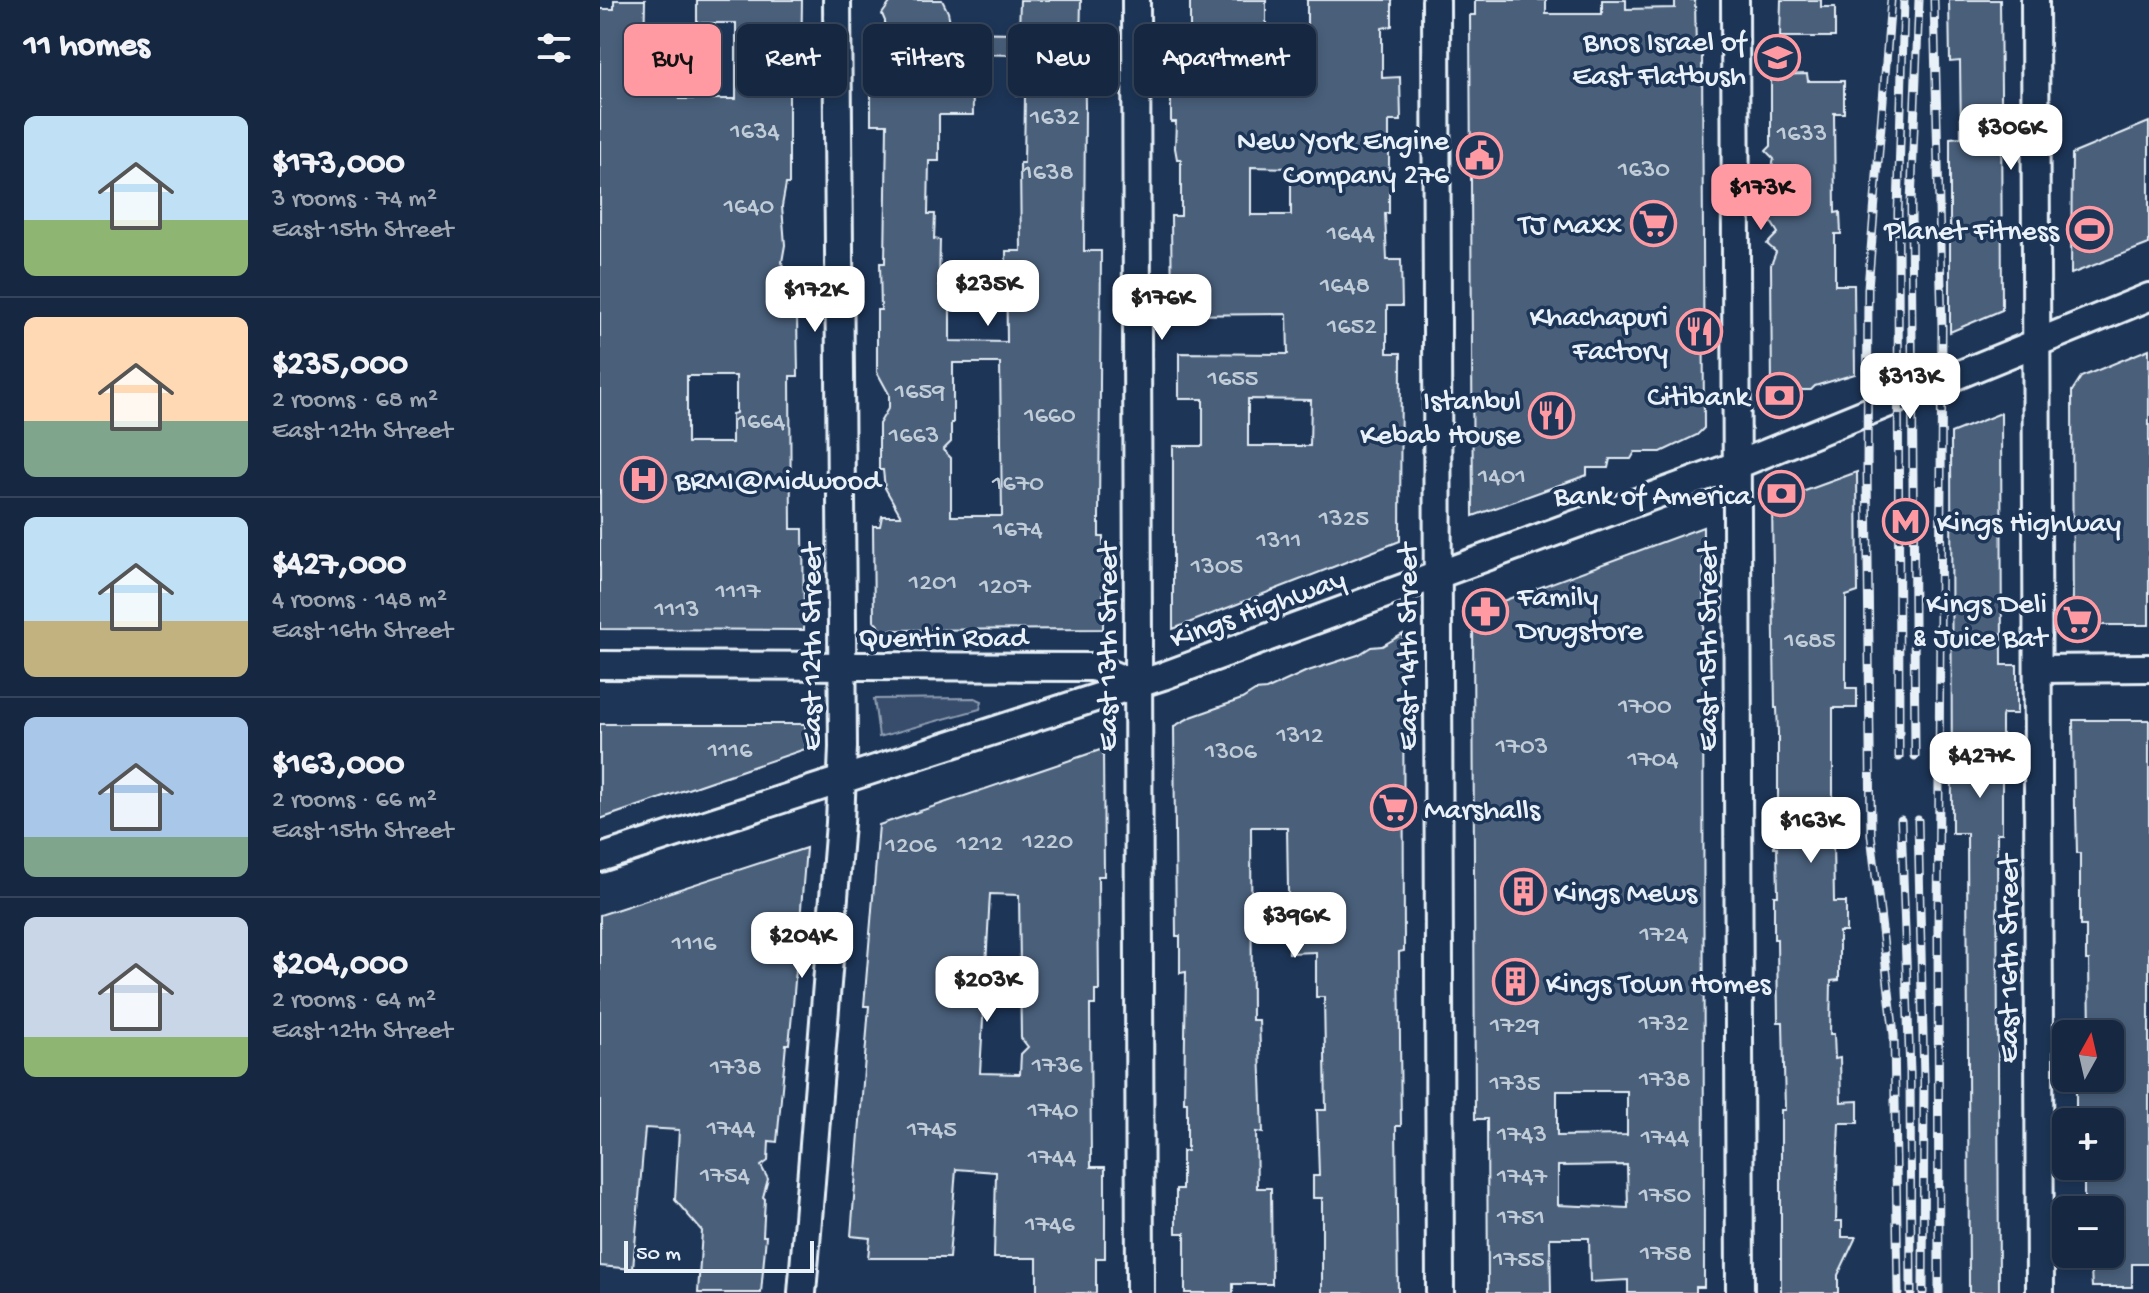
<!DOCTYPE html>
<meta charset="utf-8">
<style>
:root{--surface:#162841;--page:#1f3048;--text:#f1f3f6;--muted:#9ea6b1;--line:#35445a;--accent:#ff9aa2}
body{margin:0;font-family:"Gochi Hand",sans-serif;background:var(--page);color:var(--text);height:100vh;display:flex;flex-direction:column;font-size:30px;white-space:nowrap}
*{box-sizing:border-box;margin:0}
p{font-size:26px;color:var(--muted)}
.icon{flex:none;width:44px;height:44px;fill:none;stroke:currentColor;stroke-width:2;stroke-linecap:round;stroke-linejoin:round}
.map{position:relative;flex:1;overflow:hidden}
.sheet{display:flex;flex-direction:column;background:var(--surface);width:600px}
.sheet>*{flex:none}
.guide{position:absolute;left:24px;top:24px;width:760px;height:72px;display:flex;gap:16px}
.needle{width:52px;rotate:8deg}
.controls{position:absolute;left:1452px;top:1020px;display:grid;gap:16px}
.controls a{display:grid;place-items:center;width:72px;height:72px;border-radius:12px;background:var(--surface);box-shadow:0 4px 12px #0003,0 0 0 2px var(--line);font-size:40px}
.scale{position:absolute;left:24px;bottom:20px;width:190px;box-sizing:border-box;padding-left:8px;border:4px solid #e8f1f8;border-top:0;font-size:22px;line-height:28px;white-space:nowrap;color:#e8f1f8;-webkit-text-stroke:6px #1d3557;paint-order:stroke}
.price{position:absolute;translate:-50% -68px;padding:0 18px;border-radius:16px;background:#fff;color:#222;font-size:26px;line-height:52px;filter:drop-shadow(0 2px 4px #0008)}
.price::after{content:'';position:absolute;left:50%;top:48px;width:24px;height:18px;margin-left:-12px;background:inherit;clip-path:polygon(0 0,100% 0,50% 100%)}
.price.current{background:var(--accent);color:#111}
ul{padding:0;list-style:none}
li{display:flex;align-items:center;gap:24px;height:200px;padding:0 24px}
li+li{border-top:2px solid var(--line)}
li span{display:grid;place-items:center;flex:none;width:224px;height:160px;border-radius:12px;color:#555}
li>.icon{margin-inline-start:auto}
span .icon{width:96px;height:96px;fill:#fffc;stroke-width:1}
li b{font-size:34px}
h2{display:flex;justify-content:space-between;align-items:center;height:96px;padding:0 24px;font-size:34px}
.pill{padding:0 28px;border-radius:12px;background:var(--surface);box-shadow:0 4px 12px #0003,0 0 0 2px var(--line);font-size:28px;line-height:72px}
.pill.current{background:var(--accent);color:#111}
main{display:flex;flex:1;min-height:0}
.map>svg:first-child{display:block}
.green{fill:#374d6c;stroke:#909fb2;stroke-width:2}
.building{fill:#495e7a;stroke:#e8f1f8;stroke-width:2;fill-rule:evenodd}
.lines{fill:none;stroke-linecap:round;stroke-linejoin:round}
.minor-casing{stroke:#e8f1f8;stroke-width:32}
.minor{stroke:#1d3557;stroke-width:26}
.rail-casing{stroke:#e8f1f8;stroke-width:9}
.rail{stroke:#1d3557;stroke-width:6;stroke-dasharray:18;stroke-linecap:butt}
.labels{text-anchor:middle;stroke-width:7;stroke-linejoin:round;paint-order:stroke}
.number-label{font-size:26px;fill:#c0ccd8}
.poi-label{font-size:30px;fill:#e8f1f8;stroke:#1d3557;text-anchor:end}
.street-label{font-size:30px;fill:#e8f1f8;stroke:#1d3557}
</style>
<main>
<section class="sheet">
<h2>11 homes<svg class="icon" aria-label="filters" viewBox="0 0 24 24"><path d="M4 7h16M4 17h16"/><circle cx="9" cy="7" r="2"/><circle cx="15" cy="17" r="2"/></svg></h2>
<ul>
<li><span style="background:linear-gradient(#bfe0f5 65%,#8fb573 0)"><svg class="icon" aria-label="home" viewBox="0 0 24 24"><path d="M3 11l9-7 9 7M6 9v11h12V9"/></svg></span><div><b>$173,000</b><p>3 rooms · 74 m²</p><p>East 15th Street</p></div></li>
<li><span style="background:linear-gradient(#ffd9b3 65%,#7fa58c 0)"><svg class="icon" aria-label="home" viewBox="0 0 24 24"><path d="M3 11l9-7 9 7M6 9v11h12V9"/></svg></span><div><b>$235,000</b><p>2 rooms · 68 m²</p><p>East 12th Street</p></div></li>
<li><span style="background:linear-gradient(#bfe0f5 65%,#c2b280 0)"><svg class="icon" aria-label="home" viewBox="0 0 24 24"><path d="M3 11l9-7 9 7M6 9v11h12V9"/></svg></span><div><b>$427,000</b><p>4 rooms · 148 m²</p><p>East 16th Street</p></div></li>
<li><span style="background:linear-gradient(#a9c7e8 75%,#7fa58c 0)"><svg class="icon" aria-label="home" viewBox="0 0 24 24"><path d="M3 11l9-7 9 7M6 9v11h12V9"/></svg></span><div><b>$163,000</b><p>2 rooms · 66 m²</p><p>East 15th Street</p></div></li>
<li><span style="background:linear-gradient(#c9d6e8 75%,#8fb573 0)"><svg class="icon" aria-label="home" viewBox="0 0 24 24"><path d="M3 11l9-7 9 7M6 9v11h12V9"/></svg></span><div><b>$204,000</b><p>2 rooms · 64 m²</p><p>East 12th Street</p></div></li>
</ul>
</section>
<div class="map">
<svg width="1549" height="1293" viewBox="0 0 1549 1293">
<rect width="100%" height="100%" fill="#1d3557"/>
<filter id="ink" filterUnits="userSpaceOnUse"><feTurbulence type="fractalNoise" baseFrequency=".0125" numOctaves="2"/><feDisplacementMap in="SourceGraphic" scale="16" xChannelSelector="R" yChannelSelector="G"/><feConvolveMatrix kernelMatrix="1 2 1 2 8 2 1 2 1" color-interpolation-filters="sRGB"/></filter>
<g filter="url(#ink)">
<path class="green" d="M375,698L382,701L380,709L279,737L274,699Z"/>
<g class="building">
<path d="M14,0H45L44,50H80L79,99H136V23H97V0H202L201,71H189V184H186L182,206L185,245L182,262L191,293H195L197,315L198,376H190L191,529H203L204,630L0,629V9H14ZM87,376H136V413L132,414V443H87Z"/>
<path d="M292,0H342L348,12L352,32L419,33L420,0H481L480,46H484L485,107L484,251H501L499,516V537H503V629L282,630L274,621L273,526H280L282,516H301L285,488L283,470H279V424L289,407V394L277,372V310H281L280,263H285L287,124H271V78H285V21L282,14ZM372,54L417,55V96H425L424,163H420L421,251H406L407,342L350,341V285H339L340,240L334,239L335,214H328L329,161H339V115H373ZM353,363H400L402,516H351V458L343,450L351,442V423H353Z"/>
<path d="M590,0H666V34L707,35V0H792V26L782,28V78L800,77L801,121H789V213H785L787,260H801L802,306H787V353H801L800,541L573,629V446H603V399H579V353L688,354L687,314L572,315L571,216H581V159H577L575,148L576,122H571V63H590ZM651,167L691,168V215H651ZM648,399L711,400L710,446H648Z"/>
<path d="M875,0H946V14H1002V0H1026V9L1075,8V0H1095L1096,51H1102L1104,428L1097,435L1061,452H1035L1031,459H1010L1008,468H987V475L873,516L870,15H875Z"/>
<path d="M1181,0H1221V7H1235V37H1180Z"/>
<path d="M1349,0H1400L1401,91L1402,310L1350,332V138L1361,137L1360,61L1350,62Z"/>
<path d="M1207,74L1208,81H1244V113H1234L1235,213L1240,212L1241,234H1235V285H1254L1255,374L1215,386L1211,390H1197L1187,399L1179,400L1172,394L1171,265L1176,252L1167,244L1178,233L1170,220L1173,203L1166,197L1176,187L1170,174L1174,159L1166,151L1171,146V75Z"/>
<path d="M1549,122V244L1471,274L1472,154Z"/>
<path d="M1549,349V625H1473L1472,391L1481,377Z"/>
<path d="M1401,413L1402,665H1417V714H1403L1402,717V833H1397L1399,1293H1369L1367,833H1352L1351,433Z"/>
<path d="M1257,472L1258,592L1246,596V688H1257V708H1233V809H1246L1247,840L1233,841L1234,902H1246V932H1239V980L1231,981L1230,1034H1234L1235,1059L1240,1058L1241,1102L1258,1101V1123H1239L1237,1176L1236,1221H1242V1237H1256L1238,1275V1293H1181V1110H1185L1183,1022H1178L1177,939H1174V896H1178L1177,847H1174V804L1178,803V733L1177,708H1175L1172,503Z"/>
<path d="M1103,527L1104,1287H1096V1293H1028V1280L990,1282L989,1238H950L951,1293H888L887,1119H875L873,612ZM957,1091H1027V1135L957,1136ZM1027,1165L1028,1208L958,1205V1166Z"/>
<path d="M803,634L804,951L799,952L801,1126H796L798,1293H722V1198H713V1176H719L717,1110H726L724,997H716V952L689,953L687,827H651L652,1020H659L663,1133L656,1132L657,1188H671L672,1284H633V1293H585V1233H576V1189H582V1151H587V1102H584L586,972L580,973V936H576L574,726L591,717L642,699L655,691L666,690L705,672L758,655L771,647L782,646Z"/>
<path d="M1473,720H1549V1264H1532V1287H1492L1490,1254H1510V1210H1489V1200H1484V1166H1510V1122H1476V1078H1510V1034H1490L1489,960H1486V926H1480V853H1477L1476,808H1474Z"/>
<path d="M0,724H205V749L0,819Z"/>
<path d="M503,749L504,876H498L499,991H495V1005H490L491,1167H505V1258H496V1293H437V1258H394L396,1172L356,1169L349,1258H268L270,1238L251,1236L269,1006H264L279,825ZM390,894L419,895L421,1038L428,1047L421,1054L420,1074L380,1073Z"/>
<path d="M206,848L193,1005L189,1044H186L177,1142L169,1141L168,1161L161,1166L168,1179L163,1197L165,1199L163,1236H166L161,1293H98L102,1231L75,1200L79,1130L45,1128L33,1269L0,1266V915Z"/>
</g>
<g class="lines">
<defs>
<g id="minor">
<path d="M536,0L540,1293"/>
<path d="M836,0L840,1293"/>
<path d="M1135,0L1140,1293"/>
<path d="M1435,0L1440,1293"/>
<path d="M0,665L493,667L538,685"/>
<path d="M1438,669L1549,668"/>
<path d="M0,858L563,676L1137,465L1549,297"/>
<path d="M202,1293L240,823L243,747L237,0"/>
</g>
</defs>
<use href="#minor" class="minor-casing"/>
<use href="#minor" class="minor"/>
<defs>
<g id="rail">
<path d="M1291,0L1268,288L1267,469L1271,834L1294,1035L1298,1293"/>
<path d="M1334,0L1342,328L1338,931L1339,1293"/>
<path d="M1315,756L1311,204L1319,0"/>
<path d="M1299,757L1298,213L1304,0"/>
<path d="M1301,820L1310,1072L1311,1293"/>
<path d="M1318,820L1324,1080L1323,1293"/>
</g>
</defs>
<use href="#rail" class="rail-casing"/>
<use href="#rail" class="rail"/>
</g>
</g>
<defs>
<symbol id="school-ring" viewBox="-11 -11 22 22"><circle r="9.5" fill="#1d3557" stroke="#ff9aa2" stroke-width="1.5"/><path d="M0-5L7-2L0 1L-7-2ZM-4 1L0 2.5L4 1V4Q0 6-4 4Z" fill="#ff9aa2"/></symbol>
<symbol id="civic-ring" viewBox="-11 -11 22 22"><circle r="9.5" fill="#1d3557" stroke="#ff9aa2" stroke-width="1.5"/><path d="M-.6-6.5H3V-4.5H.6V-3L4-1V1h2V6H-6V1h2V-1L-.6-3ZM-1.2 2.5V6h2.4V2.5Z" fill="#ff9aa2"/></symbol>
<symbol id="supermarket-ring" viewBox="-11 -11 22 22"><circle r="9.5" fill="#1d3557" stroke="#ff9aa2" stroke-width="1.5"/><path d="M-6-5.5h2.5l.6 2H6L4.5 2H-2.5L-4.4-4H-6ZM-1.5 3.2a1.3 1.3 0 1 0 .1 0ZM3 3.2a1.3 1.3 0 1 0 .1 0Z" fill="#ff9aa2"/></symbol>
<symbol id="stadium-ring" viewBox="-11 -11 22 22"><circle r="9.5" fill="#1d3557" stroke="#ff9aa2" stroke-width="1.5"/><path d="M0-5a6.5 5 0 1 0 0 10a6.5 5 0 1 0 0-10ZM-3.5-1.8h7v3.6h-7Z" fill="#ff9aa2"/></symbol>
<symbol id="restaurant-ring" viewBox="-11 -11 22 22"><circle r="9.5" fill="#1d3557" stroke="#ff9aa2" stroke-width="1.5"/><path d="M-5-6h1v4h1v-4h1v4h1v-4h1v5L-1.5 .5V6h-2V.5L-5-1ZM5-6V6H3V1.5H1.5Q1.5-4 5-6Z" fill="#ff9aa2"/></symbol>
<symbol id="bank-ring" viewBox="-11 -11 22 22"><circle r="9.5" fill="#1d3557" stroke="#ff9aa2" stroke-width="1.5"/><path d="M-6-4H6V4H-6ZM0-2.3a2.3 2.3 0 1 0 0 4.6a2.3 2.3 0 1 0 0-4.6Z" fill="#ff9aa2"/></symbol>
<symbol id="hospital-ring" viewBox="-11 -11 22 22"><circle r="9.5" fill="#1d3557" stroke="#ff9aa2" stroke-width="1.5"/><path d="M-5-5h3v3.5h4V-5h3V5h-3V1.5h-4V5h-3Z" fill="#ff9aa2"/></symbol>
<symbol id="metro-ring" viewBox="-11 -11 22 22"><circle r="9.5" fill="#1d3557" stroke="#ff9aa2" stroke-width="1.5"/><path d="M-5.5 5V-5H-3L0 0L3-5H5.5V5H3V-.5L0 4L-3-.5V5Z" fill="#ff9aa2"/></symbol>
<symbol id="pharmacy-ring" viewBox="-11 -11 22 22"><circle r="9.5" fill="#1d3557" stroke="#ff9aa2" stroke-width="1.5"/><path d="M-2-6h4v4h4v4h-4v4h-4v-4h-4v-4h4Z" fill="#ff9aa2"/></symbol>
<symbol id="building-ring" viewBox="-11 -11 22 22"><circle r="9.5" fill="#1d3557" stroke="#ff9aa2" stroke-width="1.5"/><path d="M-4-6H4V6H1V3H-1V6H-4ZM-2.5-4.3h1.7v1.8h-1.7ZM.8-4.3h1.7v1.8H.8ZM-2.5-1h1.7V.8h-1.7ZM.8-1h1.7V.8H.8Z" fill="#ff9aa2"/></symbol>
</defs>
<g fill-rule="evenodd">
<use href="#school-ring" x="1152" y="32" width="51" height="51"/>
<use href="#civic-ring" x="854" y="130" width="51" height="51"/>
<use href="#supermarket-ring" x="1028" y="198" width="51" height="51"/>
<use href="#stadium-ring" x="1464" y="204" width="51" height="51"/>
<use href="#restaurant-ring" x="1074" y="306" width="51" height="51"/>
<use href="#bank-ring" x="1154" y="370" width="51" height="51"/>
<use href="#restaurant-ring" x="926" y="390" width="51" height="51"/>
<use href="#hospital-ring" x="18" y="454" width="51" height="51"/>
<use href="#bank-ring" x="1156" y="468" width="51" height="51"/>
<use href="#metro-ring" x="1280" y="496" width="51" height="51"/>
<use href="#pharmacy-ring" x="860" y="586" width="51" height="51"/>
<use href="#supermarket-ring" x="1452" y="594" width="51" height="51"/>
<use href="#supermarket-ring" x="768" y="782" width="51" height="51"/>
<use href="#building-ring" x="898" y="866" width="51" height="51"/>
<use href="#building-ring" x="890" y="956" width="51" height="51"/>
</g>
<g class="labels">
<g class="number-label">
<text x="455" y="124">1632</text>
<text x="155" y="138">1634</text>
<text x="1202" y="140">1633</text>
<text x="1044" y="176">1630</text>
<text x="448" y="179">1638</text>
<text x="149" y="213">1640</text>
<text x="751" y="240">1644</text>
<text x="745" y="292">1648</text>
<text x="752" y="333">1652</text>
<text x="633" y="385">1655</text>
<text x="320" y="398">1659</text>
<text x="450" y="422">1660</text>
<text x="161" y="428">1664</text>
<text x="314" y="442">1663</text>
<text x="902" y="483">1401</text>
<text x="418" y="490">1670</text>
<text x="744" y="525">1325</text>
<text x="418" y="536">1674</text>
<text x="679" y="547">1311</text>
<text x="617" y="573">1305</text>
<text x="333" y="589">1201</text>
<text x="405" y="593">1207</text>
<text x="138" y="598">1117</text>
<text x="77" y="616">1113</text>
<text x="1210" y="647">1685</text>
<text x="1045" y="713">1700</text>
<text x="700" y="742">1312</text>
<text x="922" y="753">1703</text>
<text x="130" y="757">1116</text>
<text x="631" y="758">1306</text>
<text x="1053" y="766">1704</text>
<text x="448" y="848">1220</text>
<text x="380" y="850">1212</text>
<text x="311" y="852">1206</text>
<text x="1064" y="941">1724</text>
<text x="94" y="950">1116</text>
<text x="1064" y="1030">1732</text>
<text x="915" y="1032">1729</text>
<text x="457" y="1072">1736</text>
<text x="136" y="1074">1738</text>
<text x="1065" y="1086">1738</text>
<text x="915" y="1090">1735</text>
<text x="453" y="1117">1740</text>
<text x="131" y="1135">1744</text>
<text x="332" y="1136">1745</text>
<text x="922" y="1141">1743</text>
<text x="1065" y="1144">1744</text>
<text x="452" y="1164">1744</text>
<text x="125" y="1182">1754</text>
<text x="922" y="1183">1747</text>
<text x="1065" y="1202">1750</text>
<text x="921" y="1224">1751</text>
<text x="450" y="1231">1746</text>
<text x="1066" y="1260">1758</text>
<text x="919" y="1266">1755</text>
</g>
<g class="poi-label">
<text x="1146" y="50">Bnos Israel of<tspan x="1146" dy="34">East Flatbush</tspan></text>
<text x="849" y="149">New York Engine<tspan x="849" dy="34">Company 276</tspan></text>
<text x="1022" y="233">TJ Maxx</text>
<text x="1459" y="239">Planet Fitness</text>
<text x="1068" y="325">Khachapuri<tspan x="1068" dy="34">Factory</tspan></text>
<text x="1149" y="405">Citibank</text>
<text x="921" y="409">Istanbul<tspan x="921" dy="34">Kebab House</tspan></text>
<text x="75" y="489" text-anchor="start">BRMI@Midwood</text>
<text x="1151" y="504">Bank of America</text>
<text x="1337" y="531" text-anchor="start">Kings Highway</text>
<text x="917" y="605" text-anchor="start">Family<tspan x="917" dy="34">Drugstore</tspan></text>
<text x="1447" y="612">Kings Deli<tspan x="1447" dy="34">&amp; Juice Bat</tspan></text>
<text x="824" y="818" text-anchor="start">Marshalls</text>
<text x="954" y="901" text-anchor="start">Kings Mews</text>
<text x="946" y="992" text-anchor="start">Kings Town Homes</text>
</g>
<g class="street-label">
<text transform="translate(657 607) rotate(-20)" y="10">Kings Highway</text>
<text x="343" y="646">Quentin Road</text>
<text transform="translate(210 647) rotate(-90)" y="10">East 12th Street</text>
<text transform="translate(506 647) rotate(-90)" y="10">East 13th Street</text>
<text transform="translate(806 647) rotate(-90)" y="10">East 14th Street</text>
<text transform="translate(1106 647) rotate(-90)" y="10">East 15th Street</text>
<text transform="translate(1407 959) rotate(-90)" y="10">East 16th Street</text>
</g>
</g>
</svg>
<div class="controls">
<a><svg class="needle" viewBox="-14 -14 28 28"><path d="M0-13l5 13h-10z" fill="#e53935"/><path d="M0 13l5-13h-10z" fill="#9ea6b1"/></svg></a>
<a>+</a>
<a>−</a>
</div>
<div class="scale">50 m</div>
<b class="price" style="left:1411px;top:172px">$306K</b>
<b class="price current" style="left:1161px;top:232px">$173K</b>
<b class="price" style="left:388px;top:328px">$235K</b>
<b class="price" style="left:215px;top:334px">$172K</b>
<b class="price" style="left:562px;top:342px">$176K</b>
<b class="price" style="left:1310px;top:421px">$313K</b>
<b class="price" style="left:1380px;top:800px">$427K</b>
<b class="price" style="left:1211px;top:865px">$163K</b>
<b class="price" style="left:695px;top:960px">$396K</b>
<b class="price" style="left:202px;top:980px">$204K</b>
<b class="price" style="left:387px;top:1024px">$203K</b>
<div class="guide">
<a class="pill current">Buy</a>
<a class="pill">Rent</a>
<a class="pill">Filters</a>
<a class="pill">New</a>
<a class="pill">Apartment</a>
</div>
</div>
</main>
